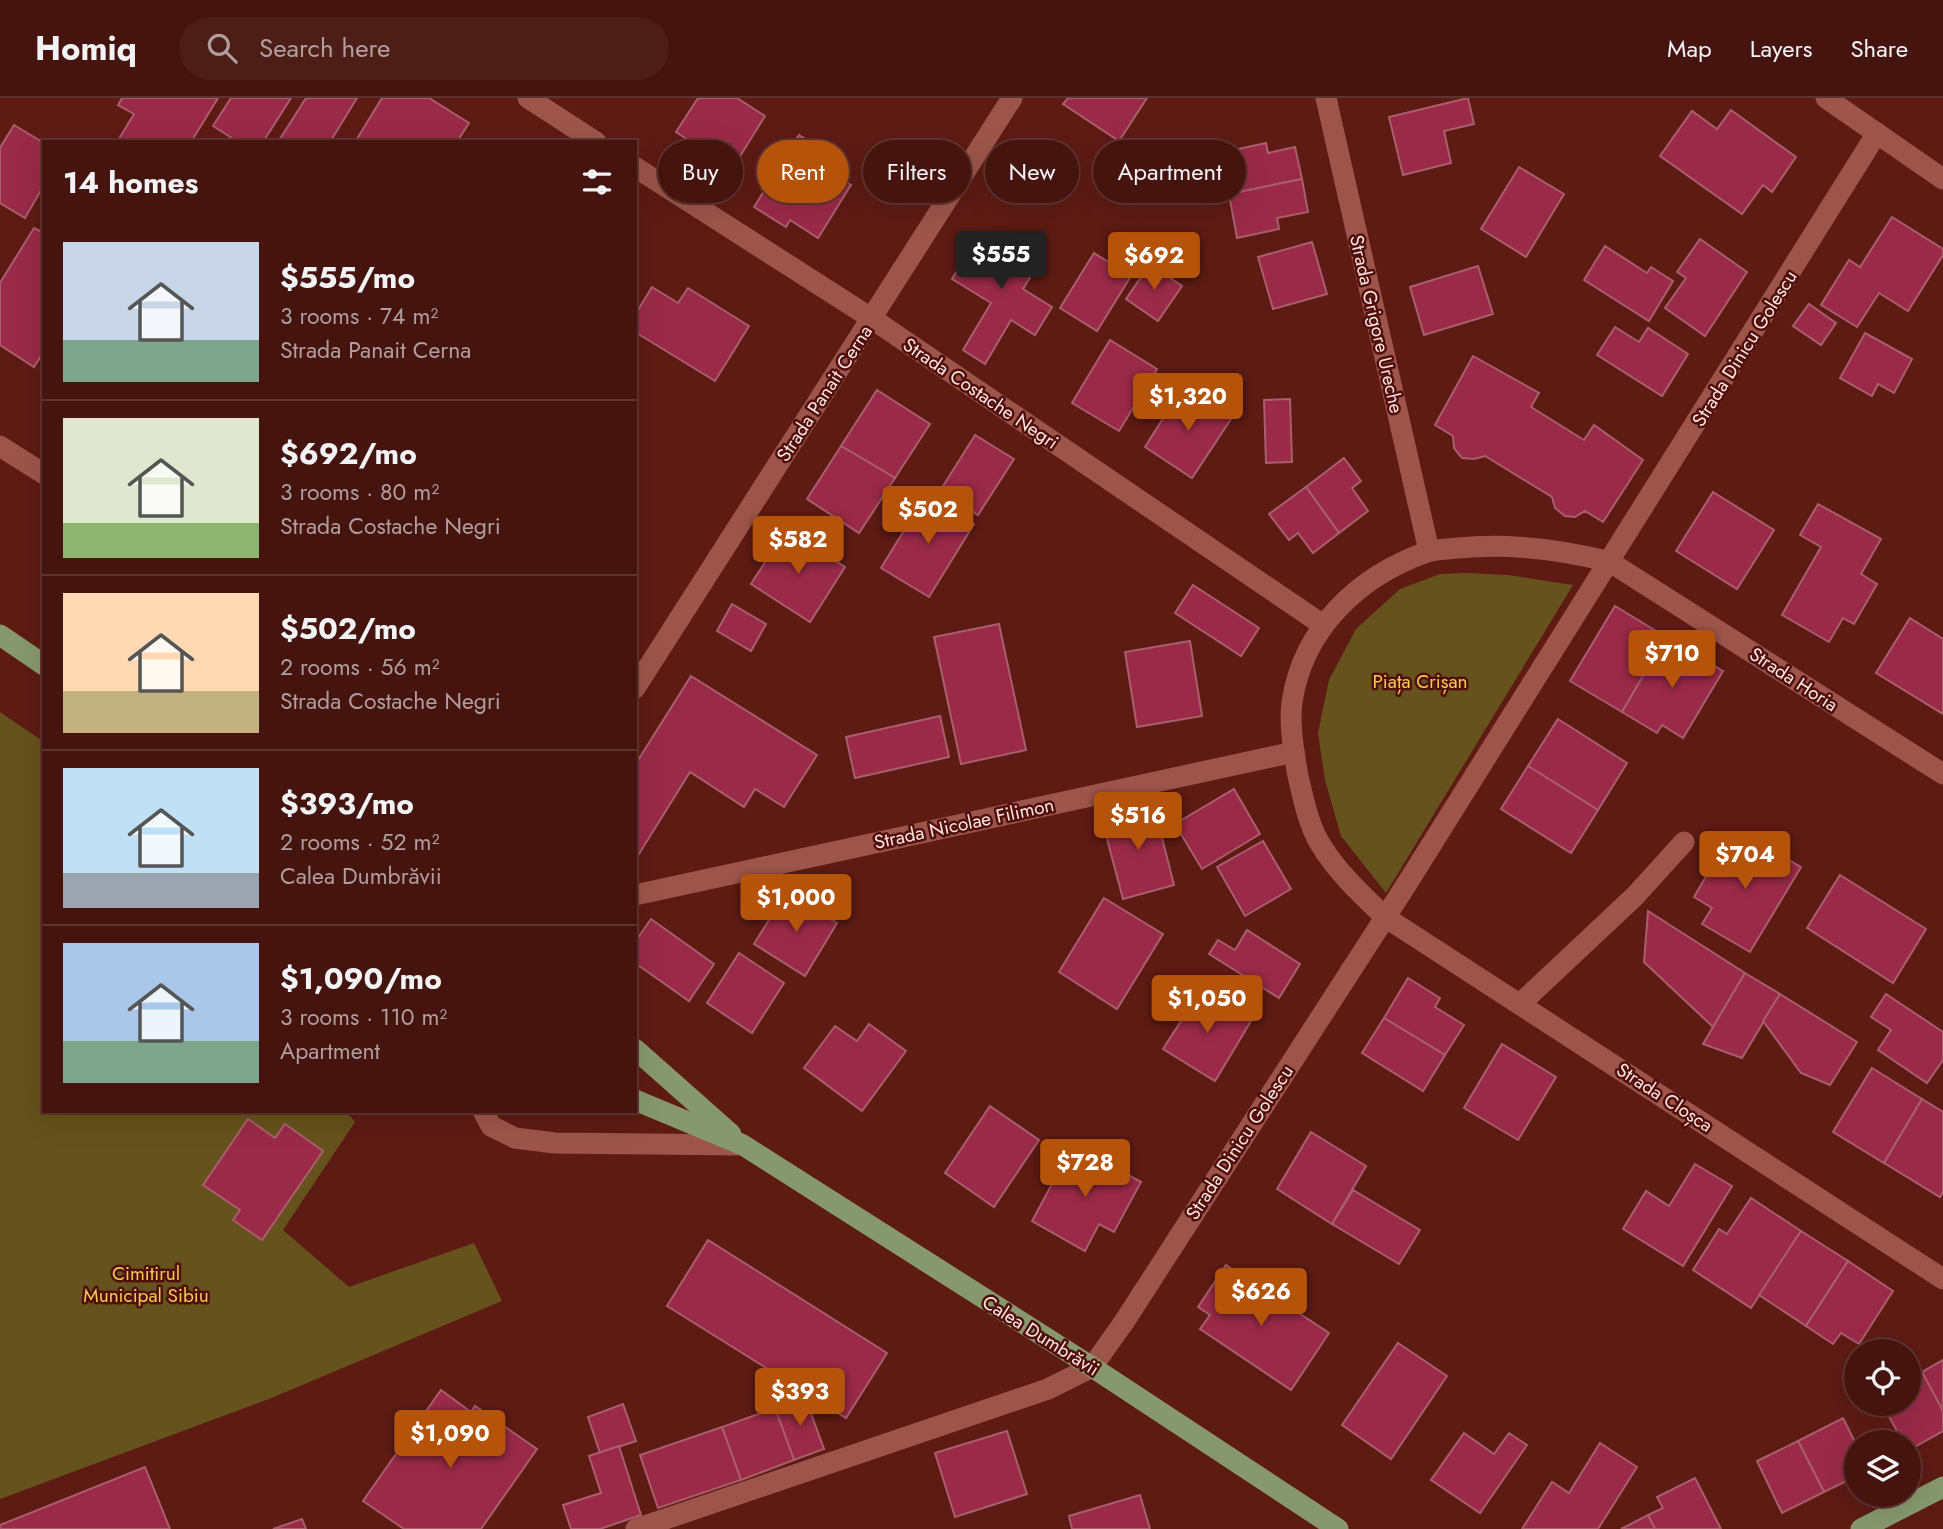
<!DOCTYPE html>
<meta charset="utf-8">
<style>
:root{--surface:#46140f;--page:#4d1d18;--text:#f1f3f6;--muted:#b09e9e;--line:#5e332f;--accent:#b45309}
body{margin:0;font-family:Jost,sans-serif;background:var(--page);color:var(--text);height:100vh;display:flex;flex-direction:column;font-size:26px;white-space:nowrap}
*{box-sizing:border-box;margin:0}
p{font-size:23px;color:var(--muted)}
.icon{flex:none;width:38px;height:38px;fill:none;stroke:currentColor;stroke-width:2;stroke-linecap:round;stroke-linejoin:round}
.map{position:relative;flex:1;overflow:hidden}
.drawer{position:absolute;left:42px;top:42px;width:595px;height:973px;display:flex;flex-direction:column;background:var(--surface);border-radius:0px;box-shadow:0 7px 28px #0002,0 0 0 2px var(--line)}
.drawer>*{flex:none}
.guide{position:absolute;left:658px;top:42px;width:665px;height:63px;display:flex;gap:14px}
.controls{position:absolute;left:1844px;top:1241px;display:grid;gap:14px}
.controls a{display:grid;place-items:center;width:77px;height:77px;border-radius:50%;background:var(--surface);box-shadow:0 7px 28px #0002,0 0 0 2px var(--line);font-size:35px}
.price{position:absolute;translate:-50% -60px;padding:0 16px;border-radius:7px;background:var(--accent);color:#fff;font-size:23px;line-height:46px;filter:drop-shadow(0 2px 4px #0008)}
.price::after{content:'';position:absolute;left:50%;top:42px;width:21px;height:16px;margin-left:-10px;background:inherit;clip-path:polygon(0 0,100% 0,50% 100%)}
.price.current{background:#222;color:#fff}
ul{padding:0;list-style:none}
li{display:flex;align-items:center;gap:21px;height:175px;padding:0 21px}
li+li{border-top:2px solid var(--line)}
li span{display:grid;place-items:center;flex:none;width:196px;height:140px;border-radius:0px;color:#555}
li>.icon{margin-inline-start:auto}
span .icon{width:84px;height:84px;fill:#fffc;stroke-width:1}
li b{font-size:30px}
h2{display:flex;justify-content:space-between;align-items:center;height:84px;padding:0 21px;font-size:30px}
.tag{padding:0 24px;border-radius:32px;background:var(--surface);box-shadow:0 7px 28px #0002,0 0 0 2px var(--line);font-size:24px;line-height:63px}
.tag.current{background:var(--accent);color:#fff}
header{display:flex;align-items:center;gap:42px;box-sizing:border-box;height:98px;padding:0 35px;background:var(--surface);border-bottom:2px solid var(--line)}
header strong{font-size:33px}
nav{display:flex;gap:38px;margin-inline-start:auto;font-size:24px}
.search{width:490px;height:63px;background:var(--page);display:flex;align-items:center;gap:18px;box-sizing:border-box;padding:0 24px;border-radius:38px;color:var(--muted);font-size:26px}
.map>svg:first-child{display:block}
.green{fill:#65521c}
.building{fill:#9a2a48;stroke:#a85e6c;stroke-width:2}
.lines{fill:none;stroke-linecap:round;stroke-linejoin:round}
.minor{stroke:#9d554b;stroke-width:21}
.major{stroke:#87986f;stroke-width:21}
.labels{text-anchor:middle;stroke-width:5;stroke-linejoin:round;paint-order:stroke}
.street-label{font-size:19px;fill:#ffe5e0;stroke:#500f0a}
.park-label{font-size:19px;fill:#f6cb55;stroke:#500f0a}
</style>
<header>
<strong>Homiq</strong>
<div class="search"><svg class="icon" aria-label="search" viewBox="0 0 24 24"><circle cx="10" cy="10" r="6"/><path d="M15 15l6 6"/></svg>Search here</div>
<nav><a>Map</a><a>Layers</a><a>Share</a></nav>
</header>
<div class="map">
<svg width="1943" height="1431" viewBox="0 0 1943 1431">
<rect width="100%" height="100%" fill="#5d1b14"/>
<g class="green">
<path d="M1467,475L1508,477L1573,487L1386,795L1341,738L1325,682L1318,635L1329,582L1356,531L1400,491L1440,476Z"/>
<path d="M0,614L44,644V1013H346L355,1024L283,1132L349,1189L474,1145L502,1203L269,1301L0,1401Z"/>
</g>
<g class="building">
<path d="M122,0H218L191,44H117L134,16L118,7Z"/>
<path d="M231,0H291L263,44H238L213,28Z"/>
<path d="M306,0H357L330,44H278Z"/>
<path d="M382,0H429L469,25L457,44H355Z"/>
<path d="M698,0H737L765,18L732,71L676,34Z"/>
<path d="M1068,0H1147L1119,43L1063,6Z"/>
<path d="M1468,0L1474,26L1444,33L1451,65L1403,77L1389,19Z"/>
<path d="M1731,12L1796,59L1772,94L1763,87L1742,116L1660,58L1692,13L1717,31Z"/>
<path d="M14,27L44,45V87L25,120L0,105V50Z"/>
<path d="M799,37L847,68L840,79L851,87L818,140L790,122L786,129L754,109Z"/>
<path d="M1266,45L1268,55L1295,49L1302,81L1229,96L1220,55Z"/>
<path d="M1519,69L1564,96L1526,159L1481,131Z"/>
<path d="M1302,81L1308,114L1277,120L1279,131L1237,140L1229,96Z"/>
<path d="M1892,119L1943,151V157L1908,213L1879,195L1857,229L1821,207L1849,162L1860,169Z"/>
<path d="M34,130L44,135V253L34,269L0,247V185Z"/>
<path d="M981,134L1004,149L1010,140L1042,160L1023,191L1052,209L1035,237L1011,222L985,266L963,252L991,205L952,181Z"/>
<path d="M1700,141L1747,174L1705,238L1665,210L1686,180L1677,174Z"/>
<path d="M1312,144L1327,196L1273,211L1258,159Z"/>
<path d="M1605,148L1647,175L1651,169L1673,183L1649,223L1584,182Z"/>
<path d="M1094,155L1131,178L1097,233L1060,210Z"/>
<path d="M1150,166L1182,188L1158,223L1126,201Z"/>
<path d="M1478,168L1493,216L1424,237L1410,189Z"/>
<path d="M652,189L678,205L688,190L749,228L715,283L635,234V217Z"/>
<path d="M1809,206L1836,225L1821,247L1793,228Z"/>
<path d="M1615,229L1639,244L1648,230L1688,256L1662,298L1597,257Z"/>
<path d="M1865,235L1912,261L1894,295L1878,286L1872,298L1840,280Z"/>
<path d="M1110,242L1157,271L1119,333L1072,305Z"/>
<path d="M1473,258L1539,295L1531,309L1584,342L1594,327L1643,362L1603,424L1585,413L1575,419L1565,418L1555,410L1552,399L1485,358L1474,361L1462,360L1454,350L1453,338L1435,327Z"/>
<path d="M1183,289L1231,321L1192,380L1145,349Z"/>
<path d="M877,292L930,326L895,380L841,348Z"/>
<path d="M1290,301L1292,364L1266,365L1264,302Z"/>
<path d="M975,337L1014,361L978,417L940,393Z"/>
<path d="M841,348L895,380L859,435L807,401Z"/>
<path d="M1344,360L1361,383L1352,390L1368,413L1339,435L1306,389Z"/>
<path d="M1306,389L1339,435L1313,455L1298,435L1289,442L1269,416Z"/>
<path d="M1713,394L1774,432L1737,491L1676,453Z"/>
<path d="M926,397L974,426L929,499L881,470Z"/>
<path d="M1818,406L1881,441L1861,476L1877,486L1854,526L1843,520L1829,544L1782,517L1821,449L1800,437Z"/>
<path d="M786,432L845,469L810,524L751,486Z"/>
<path d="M1193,487L1259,530L1241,558L1175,515Z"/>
<path d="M732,506L766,526L751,553L717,533Z"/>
<path d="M1615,508L1666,539L1622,614L1570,583Z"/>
<path d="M1910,520L1943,541V616L1876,575Z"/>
<path d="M999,526L1026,652L961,666L934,539Z"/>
<path d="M1666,539L1723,573L1683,640L1662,627L1657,635L1622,614Z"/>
<path d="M1190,543L1202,618L1137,629L1125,554Z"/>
<path d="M691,578L817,657L784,709L755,691L744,709L690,674L639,756L635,754V667Z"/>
<path d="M940,618L949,659L855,680L846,639Z"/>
<path d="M1558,621L1627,665L1598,712L1528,668Z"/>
<path d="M1528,668L1598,712L1571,755L1501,711Z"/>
<path d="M1234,691L1260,736L1202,771L1175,726Z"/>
<path d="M1154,708L1174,787L1123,801L1102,722Z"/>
<path d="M1753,741L1801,769L1750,854L1702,826L1712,810L1694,799L1726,744L1745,755Z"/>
<path d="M1263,743L1291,791L1245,818L1217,769Z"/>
<path d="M1840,777L1926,831L1893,885L1807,830Z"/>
<path d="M787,793L837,825L805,878L754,846Z"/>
<path d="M1104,800L1163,836L1117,911L1059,874Z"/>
<path d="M1648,813L1745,875L1713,929L1644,864Z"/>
<path d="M651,821L714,866L689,903L635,865V844Z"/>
<path d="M1247,832L1300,866L1279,900L1209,856L1218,842L1235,852Z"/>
<path d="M739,855L784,885L752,935L707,905Z"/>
<path d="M1745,875L1780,896L1742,960L1703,946Z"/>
<path d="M1408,880L1440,900L1435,909L1464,927L1445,957L1384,920Z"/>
<path d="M1201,892L1251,923L1215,983L1163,951Z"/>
<path d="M1780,896L1857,944L1830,987L1801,975L1763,923Z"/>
<path d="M1886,896L1943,934V962L1927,985L1878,952L1891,932L1871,919Z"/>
<path d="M1384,920L1445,957L1423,993L1362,955Z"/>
<path d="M869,926L906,953L862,1013L804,970L835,928L857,943Z"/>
<path d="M1502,946L1556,979L1518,1042L1464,1010Z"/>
<path d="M1872,970L1922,1001L1884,1065L1833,1034Z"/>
<path d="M1922,1001L1943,1014V1094L1940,1099L1884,1065Z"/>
<path d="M990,1008L1039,1042L994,1109L945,1075Z"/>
<path d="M248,1021L275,1040L285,1026L323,1053L262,1142L233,1122L240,1112L203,1087Z"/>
<path d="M1311,1034L1366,1068L1332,1126L1277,1091Z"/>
<path d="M1073,1047L1141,1084L1114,1134L1099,1126L1085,1153L1032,1123Z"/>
<path d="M1695,1066L1732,1088L1683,1168L1623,1131L1646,1093L1669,1108Z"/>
<path d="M1353,1092L1420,1132L1399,1166L1332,1126Z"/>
<path d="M1751,1100L1801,1133L1751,1210L1693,1172L1719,1131L1727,1136Z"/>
<path d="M1801,1133L1848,1163L1806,1228L1759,1197Z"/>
<path d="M708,1142L887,1255L846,1320L667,1208Z"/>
<path d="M1848,1163L1893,1193L1859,1246L1841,1235L1833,1246L1806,1228Z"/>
<path d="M1226,1167L1329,1235L1291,1292L1200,1231L1210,1217L1198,1209Z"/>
<path d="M1398,1245L1447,1278L1391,1361L1342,1327Z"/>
<path d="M1943,1262V1313L1922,1274Z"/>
<path d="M1922,1274L1943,1313V1333L1909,1352V1344H1903L1882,1306H1909V1281Z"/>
<path d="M441,1292L471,1314L475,1308L537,1351L481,1431H404L363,1403Z"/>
<path d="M805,1299L824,1351L794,1362L775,1310Z"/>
<path d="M623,1306L636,1343L600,1355L588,1319Z"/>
<path d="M775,1310L794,1362L741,1382L722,1329Z"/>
<path d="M1843,1320L1857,1348V1378L1824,1394L1798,1343Z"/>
<path d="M722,1329L741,1382L658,1410L640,1357Z"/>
<path d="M1007,1333L1027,1396L955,1419L935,1355Z"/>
<path d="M1464,1335L1494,1356L1509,1335L1527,1347L1480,1415L1431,1382Z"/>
<path d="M1798,1343L1824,1394L1782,1415L1757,1363Z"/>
<path d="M1600,1345L1637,1369L1598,1431H1522L1552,1384L1569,1395Z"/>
<path d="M619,1348L641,1417L600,1431H571L563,1407L601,1395L589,1358Z"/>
<path d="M145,1369L170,1431H0V1427Z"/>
<path d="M1695,1380L1721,1431H1655L1648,1417L1663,1410L1657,1399Z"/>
<path d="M1140,1397L1150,1431H1072L1069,1418Z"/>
<path d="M1648,1417L1655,1431H1621Z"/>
<path d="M302,1421L306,1431H273Z"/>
</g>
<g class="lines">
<g class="minor">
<path d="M528,0L596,44"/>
<path d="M1326,0L1429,453"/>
<path d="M1826,0L1943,81"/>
<path d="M635,69L871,220L1323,527"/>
<path d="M0,348L44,376"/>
<path d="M635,590L1012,0"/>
<path d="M1943,676L1610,464C1559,451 1510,445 1458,450C1448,451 1436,451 1427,454C1359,478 1303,530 1292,604C1289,627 1294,655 1298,678C1303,699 1308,725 1319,744C1336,773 1361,796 1385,819L1943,1181"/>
<path d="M635,797L1294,654"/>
<path d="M1521,905L1635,798L1684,744"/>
<path d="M483,1013L491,1028L515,1040L555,1045L742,1047"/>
<path d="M636,1431L1048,1291L1092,1269L1124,1224L1408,784L1877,35"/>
</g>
<g class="major">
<path d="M0,537L44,567"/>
<path d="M635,951L731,1036"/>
<path d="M635,1002L743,1047L1092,1269L1338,1431"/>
<path d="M1861,1431L1943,1389"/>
</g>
</g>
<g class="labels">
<g class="street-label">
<text transform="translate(1377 226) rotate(77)" y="7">Strada Grigore Ureche</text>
<text transform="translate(1744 250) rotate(-58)" y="7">Strada Dinicu Golescu</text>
<text transform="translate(824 295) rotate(-57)" y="7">Strada Panait Cerna</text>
<text transform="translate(981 295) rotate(34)" y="7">Strada Costache Negri</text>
<text transform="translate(1794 581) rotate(33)" y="7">Strada Horia</text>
<text transform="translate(964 725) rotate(-12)" y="7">Strada Nicolae Filimon</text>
<text transform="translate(1665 999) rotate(33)" y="7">Strada Cloșca</text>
<text transform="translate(1239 1044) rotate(-57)" y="7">Strada Dinicu Golescu</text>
<text transform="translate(1041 1237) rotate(32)" y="7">Calea Dumbrăvii</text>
</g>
<g class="park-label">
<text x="1420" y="590">Piața Crișan</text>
<text x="146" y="1182">Cimitirul<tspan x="146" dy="22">Municipal Sibiu</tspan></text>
</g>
</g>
</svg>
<div class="controls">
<a><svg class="icon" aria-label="locate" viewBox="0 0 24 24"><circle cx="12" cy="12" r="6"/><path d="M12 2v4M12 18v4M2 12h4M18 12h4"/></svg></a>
<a><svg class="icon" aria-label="layers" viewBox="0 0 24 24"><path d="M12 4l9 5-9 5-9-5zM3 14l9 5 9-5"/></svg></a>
</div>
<b class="price current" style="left:1001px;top:193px">$555</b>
<b class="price" style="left:1154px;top:194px">$692</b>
<b class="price" style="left:1188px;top:335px">$1,320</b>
<b class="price" style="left:928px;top:448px">$502</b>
<b class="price" style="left:798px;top:478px">$582</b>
<b class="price" style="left:1672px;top:592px">$710</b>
<b class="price" style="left:1138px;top:754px">$516</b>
<b class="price" style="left:1745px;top:793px">$704</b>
<b class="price" style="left:796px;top:836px">$1,000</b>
<b class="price" style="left:1207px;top:937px">$1,050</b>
<b class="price" style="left:1085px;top:1101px">$728</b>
<b class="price" style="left:1261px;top:1230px">$626</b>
<b class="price" style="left:800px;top:1330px">$393</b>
<b class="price" style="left:450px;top:1372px">$1,090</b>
<div class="guide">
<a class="tag">Buy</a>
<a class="tag current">Rent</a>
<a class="tag">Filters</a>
<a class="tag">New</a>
<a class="tag">Apartment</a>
</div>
<section class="drawer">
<h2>14 homes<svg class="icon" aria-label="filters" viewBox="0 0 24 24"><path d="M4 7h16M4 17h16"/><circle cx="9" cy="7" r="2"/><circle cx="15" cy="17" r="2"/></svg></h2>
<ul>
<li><span style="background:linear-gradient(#c9d6e8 70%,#7fa58c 0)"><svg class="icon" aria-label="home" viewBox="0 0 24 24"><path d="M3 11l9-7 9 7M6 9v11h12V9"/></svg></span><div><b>$555/mo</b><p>3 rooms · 74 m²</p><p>Strada Panait Cerna</p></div></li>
<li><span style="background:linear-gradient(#dfe7d0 75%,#8fb573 0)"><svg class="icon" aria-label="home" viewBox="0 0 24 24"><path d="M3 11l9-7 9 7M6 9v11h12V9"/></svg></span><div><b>$692/mo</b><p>3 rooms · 80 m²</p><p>Strada Costache Negri</p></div></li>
<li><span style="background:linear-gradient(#ffd9b3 70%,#c2b280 0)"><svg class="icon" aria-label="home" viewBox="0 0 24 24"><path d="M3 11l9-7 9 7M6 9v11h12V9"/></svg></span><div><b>$502/mo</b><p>2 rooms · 56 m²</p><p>Strada Costache Negri</p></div></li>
<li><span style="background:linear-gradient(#bfe0f5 75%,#9aa5b1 0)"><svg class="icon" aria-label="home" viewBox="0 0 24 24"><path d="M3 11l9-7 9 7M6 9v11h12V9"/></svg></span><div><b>$393/mo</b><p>2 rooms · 52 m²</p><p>Calea Dumbrăvii</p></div></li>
<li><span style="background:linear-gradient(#a9c7e8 70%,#7fa58c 0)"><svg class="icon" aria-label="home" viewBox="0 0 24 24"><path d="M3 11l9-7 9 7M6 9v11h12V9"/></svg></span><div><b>$1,090/mo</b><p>3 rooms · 110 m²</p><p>Apartment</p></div></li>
</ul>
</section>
</div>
